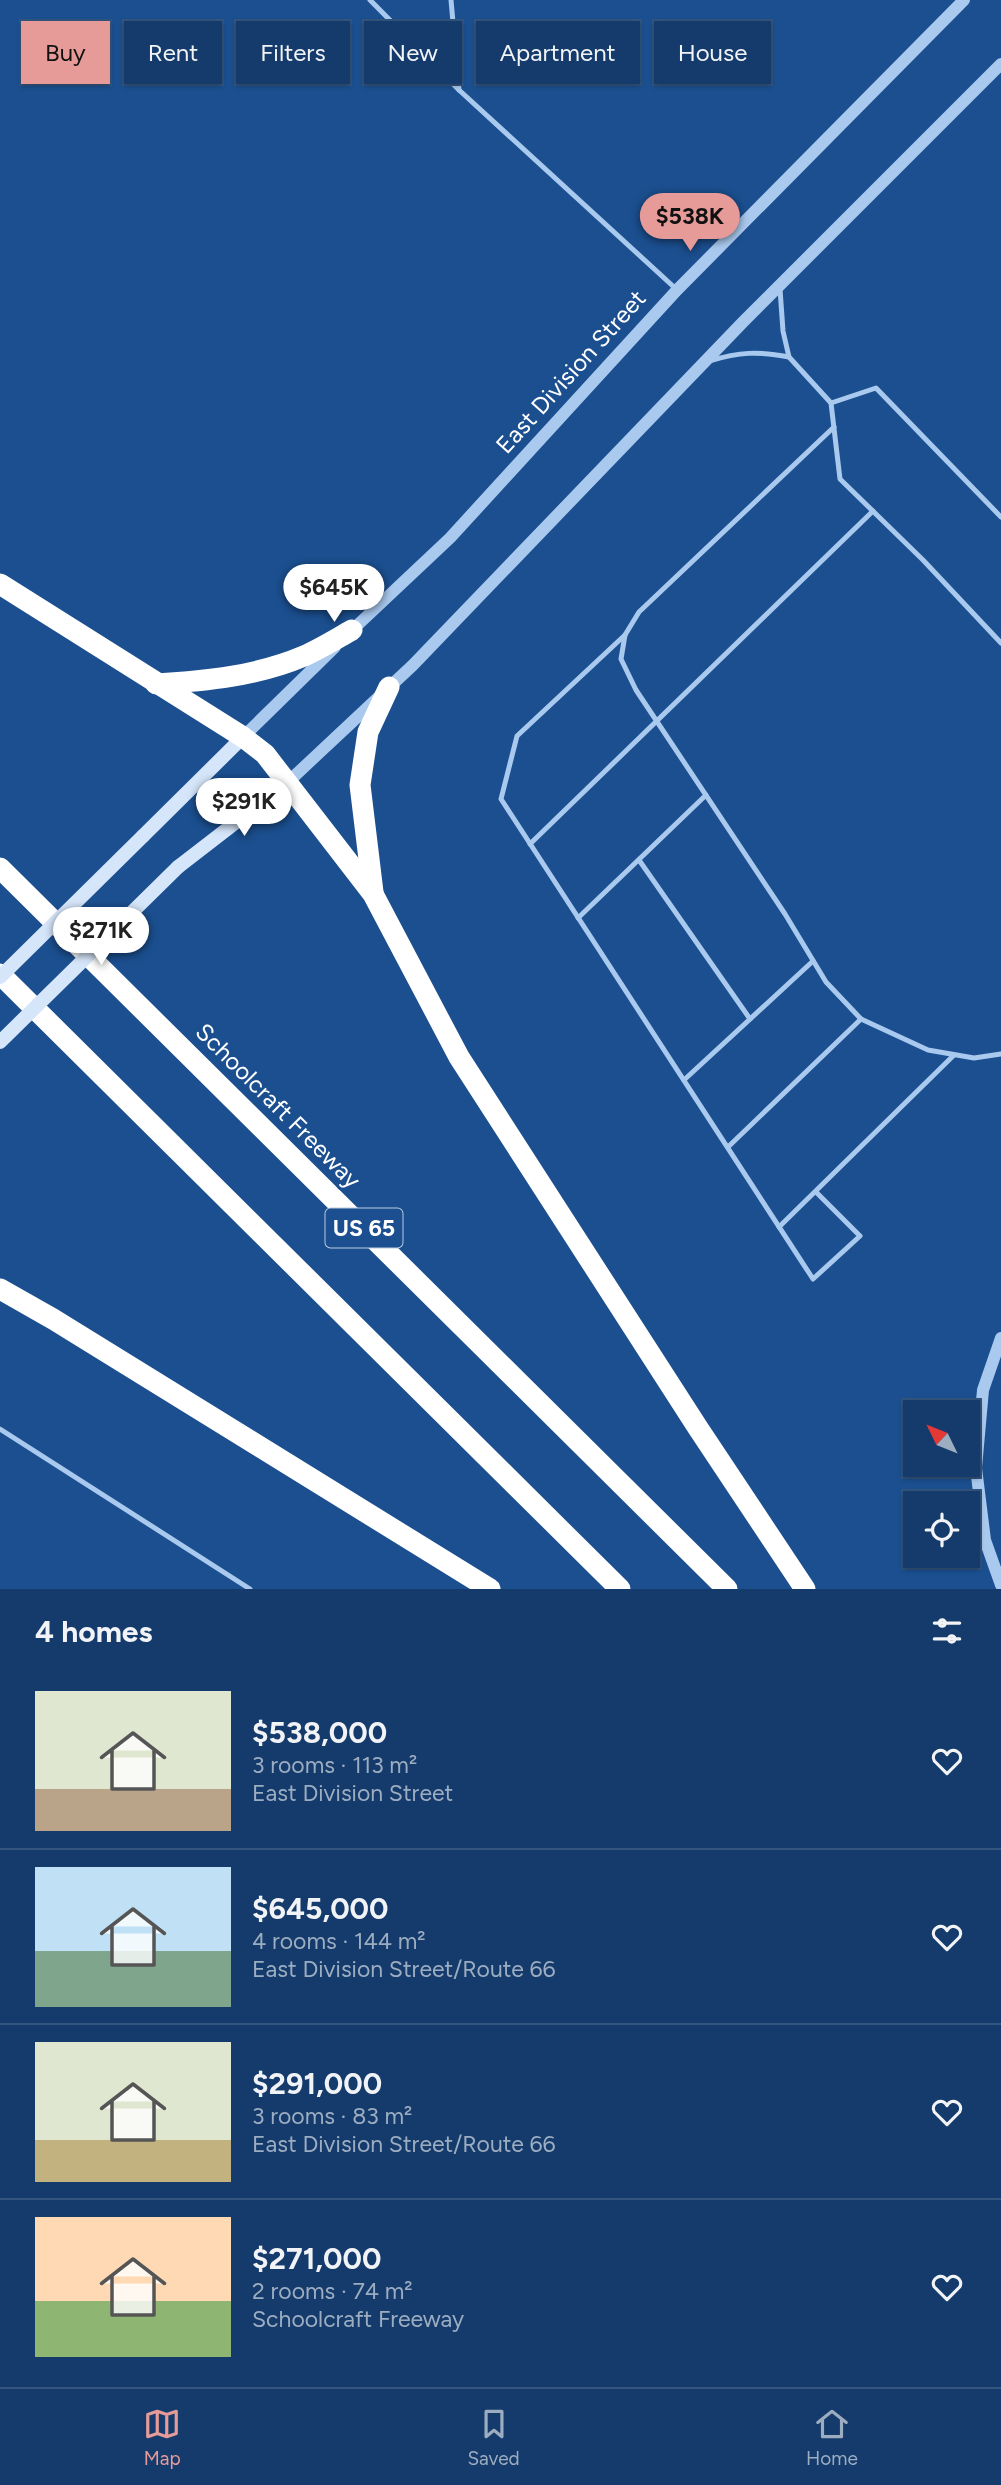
<!DOCTYPE html>
<meta charset="utf-8">
<style>
:root{--surface:#143b6b;--page:#214673;--text:#f1f3f6;--muted:#9dadc1;--line:#33557e;--accent:#e69b98}
body{margin:0;font-family:Figtree,sans-serif;background:var(--page);color:var(--text);height:100vh;display:flex;flex-direction:column;font-size:26px;white-space:nowrap}
*{box-sizing:border-box;margin:0}
p{font-size:23px;color:var(--muted)}
.icon{flex:none;width:38px;height:38px;fill:none;stroke:currentColor;stroke-width:2;stroke-linecap:round;stroke-linejoin:round}
.map{position:relative;height:1589px;overflow:hidden}
.details{display:flex;flex-direction:column;background:var(--surface);flex:1}
.details>*{flex:none}
.top-card{position:absolute;left:21px;top:21px;width:959px;height:63px;display:flex;gap:14px}
.needle{width:46px;rotate:313deg}
.controls{position:absolute;left:903px;top:1400px;display:grid;gap:14px}
.controls a{display:grid;place-items:center;width:77px;height:77px;border-radius:0px;background:var(--surface);box-shadow:0 2px 5px #0004,0 0 0 2px var(--line);font-size:35px}
.price{position:absolute;translate:-50% -60px;padding:0 16px;border-radius:24px;background:#fff;color:#222;font-size:23px;line-height:46px;filter:drop-shadow(0 2px 4px #0008)}
.price::after{content:'';position:absolute;left:50%;top:42px;width:21px;height:16px;margin-left:-10px;background:inherit;clip-path:polygon(0 0,100% 0,50% 100%)}
.price.active{background:var(--accent);color:#111}
ul{padding:0;list-style:none}
li{display:flex;align-items:center;gap:21px;height:175px;padding:0 35px}
li+li{border-top:2px solid var(--line)}
li span{display:grid;place-items:center;flex:none;width:196px;height:140px;border-radius:0px;color:#555}
li>.icon{margin-inline-start:auto}
span .icon{width:84px;height:84px;fill:#fffc;stroke-width:1}
li b{font-size:30px}
h2{display:flex;justify-content:space-between;align-items:center;height:84px;padding:0 35px;font-size:30px}
.pill{padding:0 24px;border-radius:0px;background:var(--surface);box-shadow:0 2px 5px #0004,0 0 0 2px var(--line);font-size:24px;line-height:63px}
.pill.active{background:var(--accent);color:#111}
.menu{display:flex;justify-content:space-around;align-items:center;height:98px;border-top:2px solid var(--line);background:var(--surface);font-size:19px;color:var(--muted)}
.menu a{display:grid;justify-items:center;gap:4px}
.menu .active{color:var(--accent)}
.map>svg:first-child{display:block}
.lines{fill:none;stroke-linecap:round;stroke-linejoin:round}
.service{stroke:#a9c9ee;stroke-width:5}
.tertiary{stroke:#a9c9ee;stroke-width:12}
.secondary{stroke:#d6e6fa;stroke-width:14}
.motorway{stroke:#fff;stroke-width:21}
.secondary-bridge{stroke:#d6e6fa;stroke-width:14}
.labels{text-anchor:middle;stroke-width:6;stroke-linejoin:round;paint-order:stroke}
.shield{fill:#1b4f8f;stroke:#bbcadd;stroke-width:2}
.shield-label{font-size:23px;font-weight:bold;fill:#fff}
.street-label{font-size:24px;fill:#fff;stroke:#1b4f8f}
</style>
<div class="map">
<svg width="1001" height="1589" viewBox="0 0 1001 1589">
<rect width="100%" height="100%" fill="#1b4f8f"/>
<g class="lines">
<g class="service">
<path d="M370,0L459,90L675,288"/>
<path d="M451,0L459,90"/>
<path d="M780,289L783,331L789,357L831,403L840,479L923,560L1001,643"/>
<path d="M709,361C740,352 757,351 789,357"/>
<path d="M831,403L876,388L1001,517"/>
<path d="M834,427L639,612L625,635L621,659L636,690L785,914L826,982L861,1019L928,1050L974,1058L1001,1054"/>
<path d="M625,635L517,736L501,799L813,1279L860,1236L816,1192"/>
<path d="M530,844L873,511"/>
<path d="M639,860L750,1019"/>
<path d="M578,918L706,795"/>
<path d="M684,1080L813,961"/>
<path d="M728,1147L861,1019"/>
<path d="M779,1227L954,1055"/>
<path d="M0,1429L250,1589"/>
</g>
<g class="tertiary">
<path d="M348,634L450,538L677,290L964,0"/>
<path d="M243,737L335,647"/>
<path d="M288,782L413,665L743,322L1001,64"/>
<path d="M1001,1338L983,1390L976,1468L985,1540L1001,1585"/>
</g>
<g class="secondary">
<path d="M143,836L243,737"/>
<path d="M178,867L288,782"/>
</g>
<g class="motorway">
<path d="M0,584L243,737L265,754L373,894L459,1057L698,1428L805,1589"/>
<path d="M156,684C206,681 257,676 304,656C320,649 336,639 352,630"/>
<path d="M0,868L727,1589"/>
<path d="M373,892L360,785L368,732L389,687"/>
<path d="M0,974L620,1589"/>
<path d="M0,1289L53,1319L490,1589"/>
</g>
<g class="secondary-bridge">
<path d="M0,977L143,836"/>
<path d="M0,1042L178,867"/>
</g>
</g>
<g class="labels">
<rect class="shield" x="325.5" y="1208.5" width="77" height="39" rx="5"/>
<g class="shield-label">
<text x="364" y="1236">US 65</text>
</g>
<g class="street-label">
<text transform="translate(571 372) rotate(-48)" y="8">East Division Street</text>
<text transform="translate(278 1106) rotate(45)" y="8">Schoolcraft Freeway</text>
</g>
</g>
</svg>
<div class="controls">
<a><svg class="needle" viewBox="-14 -14 28 28"><path d="M0-13l5 13h-10z" fill="#e53935"/><path d="M0 13l5-13h-10z" fill="#9dadc1"/></svg></a>
<a><svg class="icon" aria-label="locate" viewBox="0 0 24 24"><circle cx="12" cy="12" r="6"/><path d="M12 2v4M12 18v4M2 12h4M18 12h4"/></svg></a>
</div>
<b class="price active" style="left:690px;top:253px">$538K</b>
<b class="price" style="left:334px;top:624px">$645K</b>
<b class="price" style="left:244px;top:838px">$291K</b>
<b class="price" style="left:101px;top:967px">$271K</b>
<div class="top-card">
<a class="pill active">Buy</a>
<a class="pill">Rent</a>
<a class="pill">Filters</a>
<a class="pill">New</a>
<a class="pill">Apartment</a>
<a class="pill">House</a>
</div>
</div>
<section class="details">
<h2>4 homes<svg class="icon" aria-label="filters" viewBox="0 0 24 24"><path d="M4 7h16M4 17h16"/><circle cx="9" cy="7" r="2"/><circle cx="15" cy="17" r="2"/></svg></h2>
<ul>
<li><span style="background:linear-gradient(#dfe7d0 70%,#b9a48a 0)"><svg class="icon" aria-label="home" viewBox="0 0 24 24"><path d="M3 11l9-7 9 7M6 9v11h12V9"/></svg></span><div><b>$538,000</b><p>3 rooms · 113 m²</p><p>East Division Street</p></div><svg class="icon" aria-label="heart" viewBox="0 0 24 24"><path d="M12 20l-8-8c-3-5 5-10 8-4 3-6 11-1 8 4z"/></svg></li>
<li><span style="background:linear-gradient(#bfe0f5 60%,#7fa58c 0)"><svg class="icon" aria-label="home" viewBox="0 0 24 24"><path d="M3 11l9-7 9 7M6 9v11h12V9"/></svg></span><div><b>$645,000</b><p>4 rooms · 144 m²</p><p>East Division Street/Route 66</p></div><svg class="icon" aria-label="heart" viewBox="0 0 24 24"><path d="M12 20l-8-8c-3-5 5-10 8-4 3-6 11-1 8 4z"/></svg></li>
<li><span style="background:linear-gradient(#dfe7d0 70%,#c2b280 0)"><svg class="icon" aria-label="home" viewBox="0 0 24 24"><path d="M3 11l9-7 9 7M6 9v11h12V9"/></svg></span><div><b>$291,000</b><p>3 rooms · 83 m²</p><p>East Division Street/Route 66</p></div><svg class="icon" aria-label="heart" viewBox="0 0 24 24"><path d="M12 20l-8-8c-3-5 5-10 8-4 3-6 11-1 8 4z"/></svg></li>
<li><span style="background:linear-gradient(#ffd9b3 60%,#8fb573 0)"><svg class="icon" aria-label="home" viewBox="0 0 24 24"><path d="M3 11l9-7 9 7M6 9v11h12V9"/></svg></span><div><b>$271,000</b><p>2 rooms · 74 m²</p><p>Schoolcraft Freeway</p></div><svg class="icon" aria-label="heart" viewBox="0 0 24 24"><path d="M12 20l-8-8c-3-5 5-10 8-4 3-6 11-1 8 4z"/></svg></li>
</ul>
</section>
<nav class="menu">
<a class="active"><svg class="icon" aria-label="map" viewBox="0 0 24 24"><path d="M3 6l6-2 6 2 6-2v14l-6 2-6-2-6 2zM9 4v14M15 6v14"/></svg>Map</a>
<a><svg class="icon" aria-label="saved" viewBox="0 0 24 24"><path d="M7 4h10v16l-5-4-5 4z"/></svg>Saved</a>
<a><svg class="icon" aria-label="home" viewBox="0 0 24 24"><path d="M3 11l9-7 9 7M6 9v11h12V9"/></svg>Home</a>
</nav>
